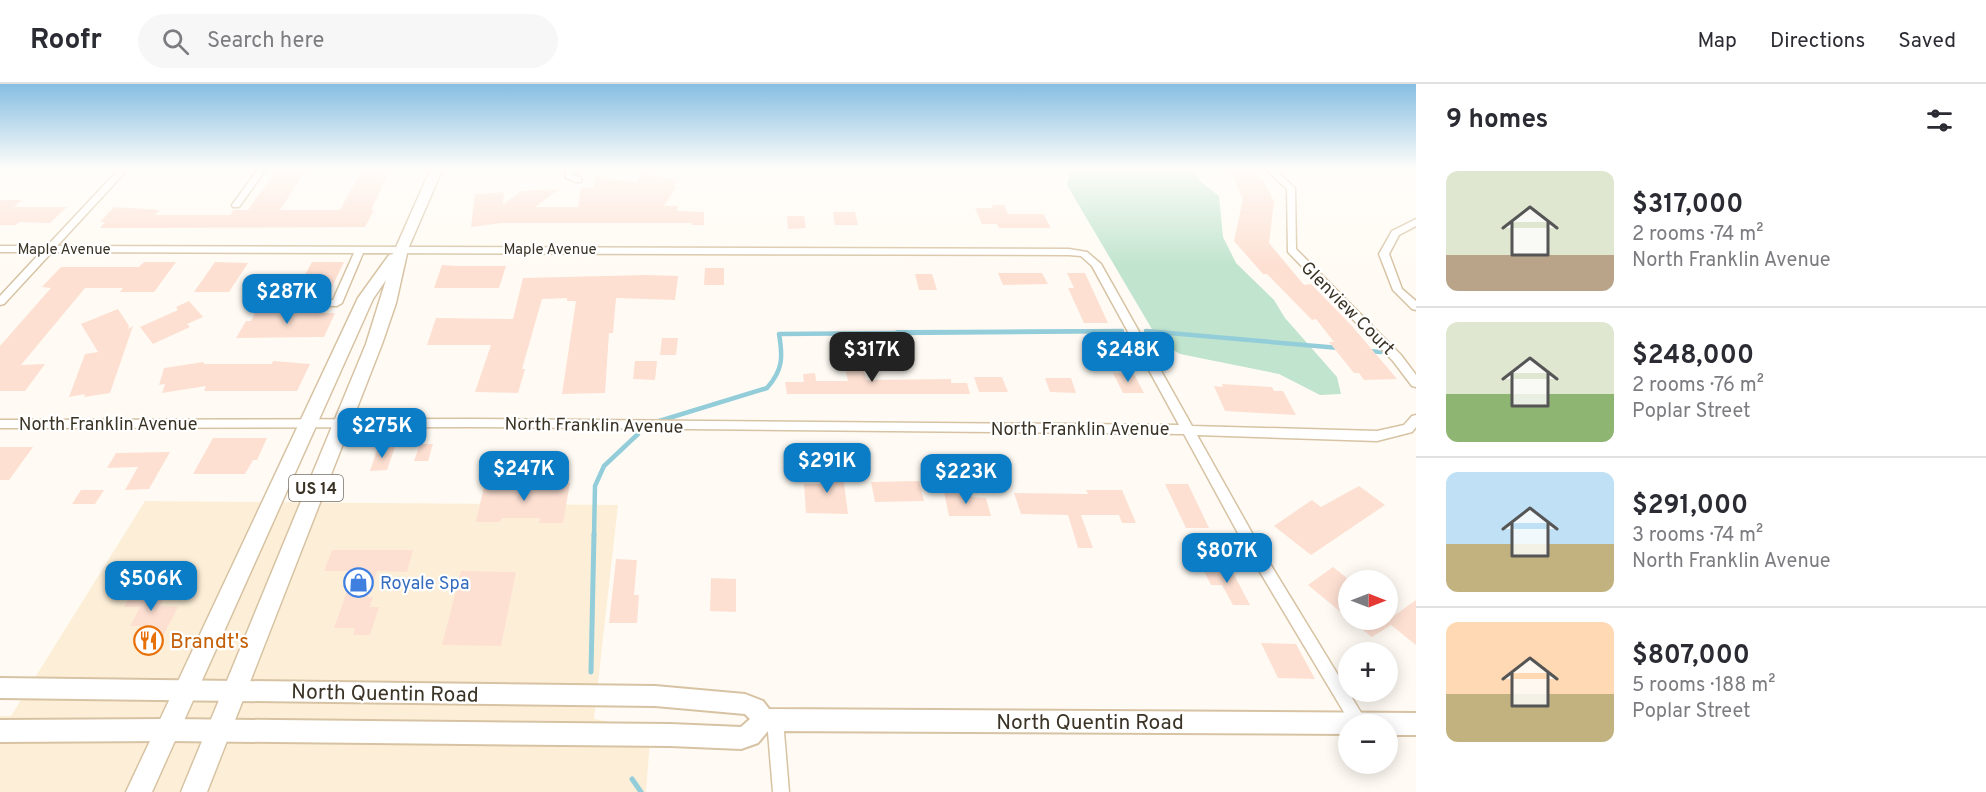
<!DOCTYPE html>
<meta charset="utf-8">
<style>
:root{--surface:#fff;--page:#f7f7f7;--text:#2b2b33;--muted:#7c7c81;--line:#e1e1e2;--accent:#0b7cc6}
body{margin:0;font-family:Overpass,sans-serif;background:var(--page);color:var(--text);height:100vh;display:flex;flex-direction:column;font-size:22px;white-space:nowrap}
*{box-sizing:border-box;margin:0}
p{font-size:20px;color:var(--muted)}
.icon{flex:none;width:33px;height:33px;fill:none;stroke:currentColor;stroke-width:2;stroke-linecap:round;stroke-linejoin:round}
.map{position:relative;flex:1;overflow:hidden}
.details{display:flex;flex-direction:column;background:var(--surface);width:570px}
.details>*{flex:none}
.needle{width:39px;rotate:90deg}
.buttons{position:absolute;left:1338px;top:486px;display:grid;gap:12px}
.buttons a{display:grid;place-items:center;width:60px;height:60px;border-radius:50%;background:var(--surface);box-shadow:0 3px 15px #0003;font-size:30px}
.price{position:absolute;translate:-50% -51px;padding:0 14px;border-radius:12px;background:var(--accent);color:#fff;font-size:20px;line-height:39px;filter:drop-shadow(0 2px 3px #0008)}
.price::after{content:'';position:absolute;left:50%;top:36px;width:18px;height:14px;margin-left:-9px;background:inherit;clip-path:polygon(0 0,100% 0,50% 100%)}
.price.on{background:#222;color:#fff}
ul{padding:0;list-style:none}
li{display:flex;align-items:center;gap:18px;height:150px;padding:0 30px}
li+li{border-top:2px solid var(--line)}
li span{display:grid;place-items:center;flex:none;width:168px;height:120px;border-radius:12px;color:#555}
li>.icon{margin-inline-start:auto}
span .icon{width:72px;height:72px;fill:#fffc;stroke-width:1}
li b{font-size:26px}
h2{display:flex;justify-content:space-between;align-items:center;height:72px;padding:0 30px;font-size:26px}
header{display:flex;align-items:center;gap:36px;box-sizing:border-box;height:84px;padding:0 30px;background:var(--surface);border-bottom:2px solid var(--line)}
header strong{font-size:28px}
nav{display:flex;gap:33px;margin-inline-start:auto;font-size:21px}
.search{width:420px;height:54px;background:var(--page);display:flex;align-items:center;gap:15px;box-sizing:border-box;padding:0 21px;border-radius:33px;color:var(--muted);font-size:22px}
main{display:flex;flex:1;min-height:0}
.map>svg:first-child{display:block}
.built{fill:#fdefd7}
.green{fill:#c0e4cd}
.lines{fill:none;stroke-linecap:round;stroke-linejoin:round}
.stream-far2{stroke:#94cdda;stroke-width:4}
.stream-far1{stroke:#94cdda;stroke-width:4.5}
.stream{stroke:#94cdda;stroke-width:5}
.building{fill:#fde0d2}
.street-casing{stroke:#d7c3a3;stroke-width:3}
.secondary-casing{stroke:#d7c3a3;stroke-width:4}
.primary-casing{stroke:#d7c3a3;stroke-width:3}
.street{fill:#fff;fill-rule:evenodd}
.secondary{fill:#fff;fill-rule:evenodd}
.primary{fill:#fff;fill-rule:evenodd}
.labels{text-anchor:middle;stroke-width:4.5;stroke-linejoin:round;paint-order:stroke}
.far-street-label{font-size:15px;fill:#3a3326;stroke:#fff}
.shield{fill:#fff;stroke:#757067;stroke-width:1.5}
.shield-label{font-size:16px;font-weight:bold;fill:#3a3326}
.street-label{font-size:18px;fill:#3a3326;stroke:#fff}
.shop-label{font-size:18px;fill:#366cbe;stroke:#fff;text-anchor:start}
.near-food-label{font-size:21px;fill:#c56008;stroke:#fff;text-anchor:start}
.near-street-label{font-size:21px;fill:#3a3326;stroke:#fff}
</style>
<header>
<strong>Roofr</strong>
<div class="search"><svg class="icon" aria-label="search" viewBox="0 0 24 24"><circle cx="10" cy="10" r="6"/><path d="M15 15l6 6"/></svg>Search here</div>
<nav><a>Map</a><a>Directions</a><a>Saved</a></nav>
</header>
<main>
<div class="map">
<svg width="1416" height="708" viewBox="0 0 1416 708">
<rect width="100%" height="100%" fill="#fffbf4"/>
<path class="built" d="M145,417L618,421L594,635L651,645L646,708H0V632H11Z"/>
<path class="green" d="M1072,84H1193L1201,98L1219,112L1223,153L1236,179L1274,216L1285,234L1337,293L1341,310L1320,311L1279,290L1180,270L1162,259L1153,247L1067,101Z"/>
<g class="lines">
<g class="stream-far2">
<path d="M1146,247L1153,248"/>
<path d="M897,248L1122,247"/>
</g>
<g class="stream-far1">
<path d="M1146,247L1339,264"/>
<path d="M1368,267L1381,268"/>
<path d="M656,338L767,304C783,286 783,273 779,250L1122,247"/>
<path d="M594,452L595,402L604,382L638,350"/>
</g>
<g class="stream">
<path d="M591,588L594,450"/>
<path d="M632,695L641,708"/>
</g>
</g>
<g class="building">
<path d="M278,84H307L280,126H340L363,84H391L371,126H374L365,143L100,144L105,138H100L114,123L160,126L155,131H230L234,126H248Z"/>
<path d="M1229,84H1253L1263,96L1274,117L1269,159L1304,201L1311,200L1352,242L1397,295L1364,296L1359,289H1354L1329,258H1334L1316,235L1312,236L1267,190H1263L1234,157L1243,115Z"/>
<path d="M643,89L678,96L674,102H677L664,122H678L677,127L704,128V141H692V139H501L471,143L475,110L504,108L503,121L521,107L559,105L535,123H578L581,104L594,103V92L636,98Z"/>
<path d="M0,116H22L14,123H67L50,139L19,138L16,141H0Z"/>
<path d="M992,121H1004L1008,130H1043L1051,144H999L997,140H982L975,124H993Z"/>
<path d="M833,128H855L858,141H835Z"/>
<path d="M787,132H804L806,144L788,145Z"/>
<path d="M144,178H176L154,208H120L123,204H85L21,281L45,280L25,307H0V262L51,204L42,203L61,183H139Z"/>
<path d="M215,178L248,179L229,208H194Z"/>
<path d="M312,178H344L331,205H318L314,213H293Z"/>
<path d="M442,181L456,182H506L499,204H434Z"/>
<path d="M705,184H724V201H704Z"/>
<path d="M998,189H1042L1048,200L1003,201Z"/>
<path d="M1067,189H1085L1108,239H1084L1068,204H1074Z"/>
<path d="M915,190H932L937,206H919Z"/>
<path d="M647,191L678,192L675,216L616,214L613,249H609L605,309L562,310L576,217H567V214L542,215L522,285H525L518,309L475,308L491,261H427L436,234L513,235L523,194Z"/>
<path d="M189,217L203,233L187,240L190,243L153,260L140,243L178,226L176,223Z"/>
<path d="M287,224H309L306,229H335L324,253L236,254L246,237H251L255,229H284Z"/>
<path d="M118,225L129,242L128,245L133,242L110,309L84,313L85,310L69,313L85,270L98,268L81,240Z"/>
<path d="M662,254H678L676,271H660Z"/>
<path d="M860,266L866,296L951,295V299H967L970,310H787L785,298H804L803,290L815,289L816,297H848L841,267Z"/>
<path d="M273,277L310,280L297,307H204L206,302L162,309L165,300L159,301L164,284L204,278V280H272Z"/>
<path d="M635,277H657L655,296L633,295Z"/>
<path d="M1113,289L1134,290L1144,309H1123Z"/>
<path d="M974,293H1002L1008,308H979Z"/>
<path d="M1045,294H1071L1076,309L1050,308Z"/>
<path d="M1222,300L1272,303L1274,307H1283L1296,331L1225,327L1214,302L1223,303Z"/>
<path d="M213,354H267L257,376H253L245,390H193Z"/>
<path d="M420,360H433L428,377H414Z"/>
<path d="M0,363H33L9,396H0Z"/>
<path d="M378,363H395L387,386L370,387Z"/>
<path d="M170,368L149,405L125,406L138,383L107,384L116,369Z"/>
<path d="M825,383H842L848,430L806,429L804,400H826Z"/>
<path d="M919,397L924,417L875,418L871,398Z"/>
<path d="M485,398L570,399L563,439H539L540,434H502L500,438H476Z"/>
<path d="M1165,400H1188L1209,444H1186Z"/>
<path d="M1359,402L1385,421L1311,471L1274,442L1312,416L1321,423Z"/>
<path d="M81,406H104L95,420H72Z"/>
<path d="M1086,406H1122L1136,439H1122L1119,431H1081L1093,464H1078L1068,431L1021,430L1014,409L1088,410Z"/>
<path d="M944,408H970L972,413L986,414L991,432H949Z"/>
<path d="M332,466H413L407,488L377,487L368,513H373L370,523H379L370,551H353L355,544H334L354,487H324Z"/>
<path d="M616,475L637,476L634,511H639L637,539H609Z"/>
<path d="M1202,483H1230L1250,521H1233L1222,501H1211Z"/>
<path d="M1333,483L1348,495V534L1308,501Z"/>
<path d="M461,487L516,488L501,562L442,561Z"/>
<path d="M711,494L736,495V528L710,527Z"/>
<path d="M134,506H168L160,522L178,523L163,552H141L146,542H130L140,523H124Z"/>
<path d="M1416,516V561L1391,541L1372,553L1350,536H1388Z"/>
<path d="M1261,559L1296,560L1315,595L1278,594Z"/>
</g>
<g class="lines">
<defs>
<g id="street">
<path d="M120,84H129L57,162L1069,165L1087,168L1101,180L1192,342L1377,347L1404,341L1412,332L1416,331V343L1412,348L1377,357L1197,351L1261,465L1368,640H1351L1251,473L1184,350L472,343L0,344V336L472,335L1179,341L1092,182L1081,172L1069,171L363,169L342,219L337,222L269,221L264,218L269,215L333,216L354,169L52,168L4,220L0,221V212L41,168H0V162H47Z"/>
<path d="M259,84H267L239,123H233L232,121Z"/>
<path d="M565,84H573V91L581,94V98H575L566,94Z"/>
<path d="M1264,84H1273L1295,104L1296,165L1401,271L1416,291V303L1412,302L1393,277L1288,168L1287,105Z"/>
<path d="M1416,135V142L1399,151L1389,170L1402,205L1416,217V226L1412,225L1393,206L1379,170L1392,147Z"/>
<path d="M775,628L781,630L783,636L789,708H773L767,636L769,630Z"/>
</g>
<path id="secondary" d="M0,594L655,602L745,610L763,617L769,625L1416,629V651H1388V640H1348V650L768,647L758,659L741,665L670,662L168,657L0,658V636L168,635L670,640L741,643L750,635L745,630L655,622L0,614Z"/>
<path id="primary" d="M431,84H443L408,165L396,219L382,260L207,708H181L366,260L386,196L373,215L152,708H126L358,214L389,171L393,170Z"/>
</defs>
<use href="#street" class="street-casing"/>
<use href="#secondary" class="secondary-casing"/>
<use href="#primary" class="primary-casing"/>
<use href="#street" class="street"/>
<use href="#secondary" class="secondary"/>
<use href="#primary" class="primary"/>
</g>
<linearGradient id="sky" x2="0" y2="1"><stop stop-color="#86bee2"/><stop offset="0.46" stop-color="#fffdfa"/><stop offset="1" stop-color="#fffdfa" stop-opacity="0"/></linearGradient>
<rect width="1416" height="183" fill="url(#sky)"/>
<defs>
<symbol id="shop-ring" viewBox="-11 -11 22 22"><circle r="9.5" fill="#fff" stroke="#3f7fe0" stroke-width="1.5"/><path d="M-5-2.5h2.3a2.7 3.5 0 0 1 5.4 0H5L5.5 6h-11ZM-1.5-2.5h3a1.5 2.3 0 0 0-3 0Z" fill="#3f7fe0"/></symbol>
<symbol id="restaurant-ring" viewBox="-11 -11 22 22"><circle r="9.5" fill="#fff" stroke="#e8710a" stroke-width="1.5"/><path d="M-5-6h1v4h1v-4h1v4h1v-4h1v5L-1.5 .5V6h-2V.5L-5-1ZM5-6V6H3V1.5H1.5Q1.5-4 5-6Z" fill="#e8710a"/></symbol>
</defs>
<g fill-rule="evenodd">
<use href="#shop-ring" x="342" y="482" width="33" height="33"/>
<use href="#restaurant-ring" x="132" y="540" width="33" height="33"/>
</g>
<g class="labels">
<g class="far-street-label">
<text x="64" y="170">Maple Avenue</text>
<text x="550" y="170">Maple Avenue</text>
</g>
<rect class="shield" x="289" y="391" width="54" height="26" rx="4.5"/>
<g class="shield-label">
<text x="316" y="410">US 14</text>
</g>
<g class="street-label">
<text transform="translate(1348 224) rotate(45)" y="6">Glenview Court</text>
<text x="108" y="346">North Franklin Avenue</text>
<text transform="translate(594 341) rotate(1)" y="6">North Franklin Avenue</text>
<text x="1080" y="351">North Franklin Avenue</text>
</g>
<g class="shop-label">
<text x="380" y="505">Royale Spa</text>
</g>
<g class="near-food-label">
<text x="170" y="564">Brandt's</text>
</g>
<g class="near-street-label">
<text transform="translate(385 609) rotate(1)" y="7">North Quentin Road</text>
<text x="1090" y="645">North Quentin Road</text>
</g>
</g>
</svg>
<div class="buttons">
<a><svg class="needle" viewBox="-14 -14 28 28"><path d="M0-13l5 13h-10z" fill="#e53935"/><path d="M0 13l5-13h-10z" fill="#7c7c81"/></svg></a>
<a>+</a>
<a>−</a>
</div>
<b class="price" style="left:287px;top:241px">$287K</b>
<b class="price on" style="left:872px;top:299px">$317K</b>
<b class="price" style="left:1128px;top:299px">$248K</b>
<b class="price" style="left:382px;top:375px">$275K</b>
<b class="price" style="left:827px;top:410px">$291K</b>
<b class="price" style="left:524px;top:418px">$247K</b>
<b class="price" style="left:966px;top:421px">$223K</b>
<b class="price" style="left:1227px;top:500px">$807K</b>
<b class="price" style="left:151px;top:528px">$506K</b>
</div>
<section class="details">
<h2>9 homes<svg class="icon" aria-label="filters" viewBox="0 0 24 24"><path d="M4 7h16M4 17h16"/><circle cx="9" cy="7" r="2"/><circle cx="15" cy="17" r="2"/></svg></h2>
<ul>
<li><span style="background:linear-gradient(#dfe7d0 70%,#b9a48a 0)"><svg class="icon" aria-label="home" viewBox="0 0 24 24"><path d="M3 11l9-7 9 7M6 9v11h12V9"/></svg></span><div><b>$317,000</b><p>2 rooms · 74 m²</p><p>North Franklin Avenue</p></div></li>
<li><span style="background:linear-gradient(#dfe7d0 60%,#8fb573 0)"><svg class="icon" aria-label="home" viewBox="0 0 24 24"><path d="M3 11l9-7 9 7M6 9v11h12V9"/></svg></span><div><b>$248,000</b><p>2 rooms · 76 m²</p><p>Poplar Street</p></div></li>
<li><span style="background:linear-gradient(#bfe0f5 60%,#c2b280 0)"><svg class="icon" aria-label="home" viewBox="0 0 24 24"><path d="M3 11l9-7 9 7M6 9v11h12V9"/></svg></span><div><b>$291,000</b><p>3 rooms · 74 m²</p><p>North Franklin Avenue</p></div></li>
<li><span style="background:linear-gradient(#ffd9b3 60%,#c2b280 0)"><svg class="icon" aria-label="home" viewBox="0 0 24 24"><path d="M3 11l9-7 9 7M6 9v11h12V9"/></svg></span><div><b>$807,000</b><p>5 rooms · 188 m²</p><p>Poplar Street</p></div></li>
</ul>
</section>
</main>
